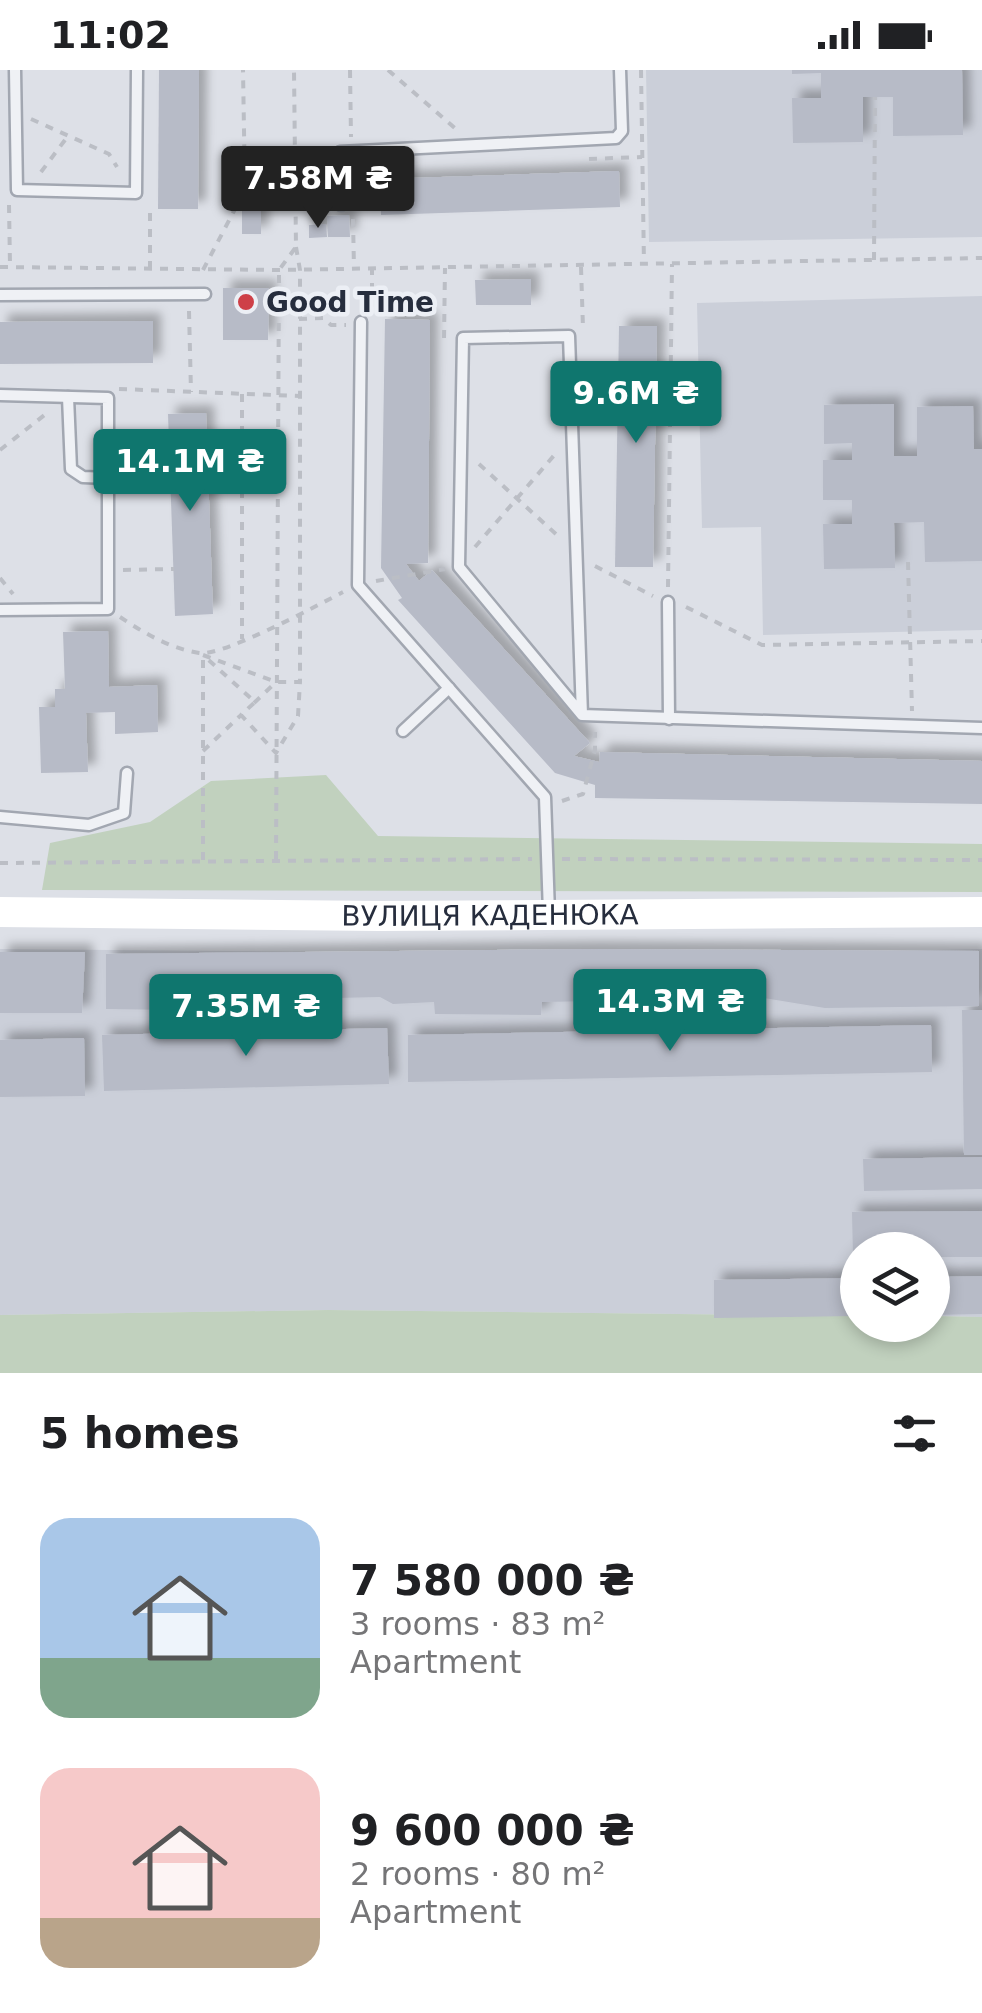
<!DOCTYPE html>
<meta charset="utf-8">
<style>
:root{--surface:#fff;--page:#f6f6f6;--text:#202124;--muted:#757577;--accent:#0f766e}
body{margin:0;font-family:"DejaVu Sans",sans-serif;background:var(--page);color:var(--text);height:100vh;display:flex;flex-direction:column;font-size:38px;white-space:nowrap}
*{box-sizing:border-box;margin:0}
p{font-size:32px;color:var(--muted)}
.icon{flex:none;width:55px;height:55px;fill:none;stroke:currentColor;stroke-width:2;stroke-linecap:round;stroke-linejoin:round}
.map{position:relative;height:1303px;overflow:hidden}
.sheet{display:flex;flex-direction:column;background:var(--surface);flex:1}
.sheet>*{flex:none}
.controls{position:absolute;left:840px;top:1162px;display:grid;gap:20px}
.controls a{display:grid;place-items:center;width:110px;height:110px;border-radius:50%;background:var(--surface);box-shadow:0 5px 15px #0003;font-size:50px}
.price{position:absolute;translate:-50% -85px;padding:0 22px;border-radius:10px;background:var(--accent);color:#fff;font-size:32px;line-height:65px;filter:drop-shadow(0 2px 5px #0008)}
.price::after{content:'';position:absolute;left:50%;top:60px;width:30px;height:22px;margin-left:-15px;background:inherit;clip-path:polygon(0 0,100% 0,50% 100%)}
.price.current{background:#222;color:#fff}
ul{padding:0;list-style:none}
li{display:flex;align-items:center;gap:30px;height:250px;padding:0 40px}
li span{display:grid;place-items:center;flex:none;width:280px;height:200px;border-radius:30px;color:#555}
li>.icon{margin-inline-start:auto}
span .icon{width:120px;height:120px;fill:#fffc;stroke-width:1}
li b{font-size:42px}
h2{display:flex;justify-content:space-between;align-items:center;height:120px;padding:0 40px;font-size:42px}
.status{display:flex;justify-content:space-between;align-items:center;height:70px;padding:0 50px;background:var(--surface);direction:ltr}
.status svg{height:28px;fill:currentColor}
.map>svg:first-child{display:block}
.built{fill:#cbcfd9}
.green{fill:#c1d1be}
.building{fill:#b7bbc7;filter:url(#shadow)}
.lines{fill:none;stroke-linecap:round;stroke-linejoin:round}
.lane-casing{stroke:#a2a7b1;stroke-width:15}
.path{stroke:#bbbec5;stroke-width:4;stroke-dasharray:8 8;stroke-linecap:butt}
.lane{stroke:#eff1f5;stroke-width:10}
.secondary{stroke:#fff;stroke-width:30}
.poi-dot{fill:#ce4048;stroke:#eceff5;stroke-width:4}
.labels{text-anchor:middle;stroke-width:9;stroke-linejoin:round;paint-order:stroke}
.poi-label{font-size:28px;font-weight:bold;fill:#262d3d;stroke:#eceff5;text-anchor:start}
.street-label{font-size:28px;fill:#262d3d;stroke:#eceff5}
</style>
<div class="status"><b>11:02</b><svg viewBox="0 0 49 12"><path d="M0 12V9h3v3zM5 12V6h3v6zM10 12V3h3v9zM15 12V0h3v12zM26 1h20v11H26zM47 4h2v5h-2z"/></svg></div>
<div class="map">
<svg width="982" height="1303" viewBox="0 0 982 1303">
<defs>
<filter id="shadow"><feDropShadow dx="8" dy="-8" stdDeviation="5" flood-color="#0004"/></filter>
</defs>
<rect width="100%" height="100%" fill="#dde0e7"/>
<g class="built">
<path d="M646,0H982V167L649,172Z"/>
<path d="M982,226V560L763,565L761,457L702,458L697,233Z"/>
<path d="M0,879L697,885L982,879V1247L933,1246L932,1180H858L857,1246L328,1240L0,1245Z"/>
</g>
<g class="green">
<path d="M326,705L378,766L982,774V822L42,820L50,773L150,752L211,711Z"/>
<path d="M328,1240L857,1246L858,1255H932L933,1246L982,1247V1303H0V1245Z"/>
</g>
<g class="building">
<path d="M159,0H199L198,139H158Z"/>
<path d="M792,0H962L963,65L893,66V27H863V72L793,73L792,28H821V3L792,4Z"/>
<path d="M619,101L620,137L381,145L380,109Z"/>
<rect x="242" y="128" width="19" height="36"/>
<path d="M349,145L350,167H328L327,146Z"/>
<path d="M326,154L327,167L309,168V155Z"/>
<path d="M531,209V235H476L475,210Z"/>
<path d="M223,218H269L268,270H223Z"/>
<path d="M385,249L430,250L428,493L406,494L419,511L432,500L590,673L574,686L599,692L600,682L982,691V734L595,728V715L555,703L398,530L402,528L381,498Z"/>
<path d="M153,251V293L0,294V252Z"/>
<path d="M619,256H657L653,497H615Z"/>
<path d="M894,334V386H917V337L973,336L974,379H982V491L925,492L924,452L894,453L895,498L824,499L823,454H852V430H823V390H852V373L824,374V335Z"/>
<path d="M206,343L213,544L175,546L168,344Z"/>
<path d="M108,561L109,617L157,615L158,662L115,664V642L86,643L88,702L41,703L39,637H55V619H65L63,562Z"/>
<path d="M592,879L979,881V936L825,938L764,928L542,932L541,945L435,944L434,932L393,934L380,927L246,930L247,941L106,939V884Z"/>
<path d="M0,882H85L82,943H0Z"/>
<path d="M962,940H982V1085H964Z"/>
<path d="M931,955L932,1002L408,1012V965Z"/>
<path d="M387,958L389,1014L104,1021L102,965Z"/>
<path d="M84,968L85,1026L0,1027V970Z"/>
<path d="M982,1087V1119L864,1121L863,1089Z"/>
<path d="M982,1141V1187H932V1180H858V1188H853L852,1142Z"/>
<path d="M982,1206V1244L932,1245V1207Z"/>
<path d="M858,1208V1246L714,1248V1210Z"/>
</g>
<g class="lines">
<defs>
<g id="lane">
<path d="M15,0L17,120L136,123L137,0"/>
<path d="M341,135L340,82L616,68L622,61L620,0"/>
<path d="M0,225L205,224"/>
<path d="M361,252L358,515L545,727L549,843"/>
<path d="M0,325L108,328V539L0,540"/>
<path d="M68,327L71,399L83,407L108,408"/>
<path d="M668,532L669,649"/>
<path d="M582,645L569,266L463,268L459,497L582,645L982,658"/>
<path d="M403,661L449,618"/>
<path d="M0,747L89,755L124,743L127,703"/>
</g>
</defs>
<use href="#lane" class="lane-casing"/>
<g class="path">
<path d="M350,0L351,67"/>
<path d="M388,0L456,59"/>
<path d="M641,0L644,195"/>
<path d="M31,49L109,84L117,97"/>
<path d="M589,89L642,87"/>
<path d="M41,102L68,66"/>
<path d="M9,135L10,195"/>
<path d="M353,149L354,199"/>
<path d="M296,177L300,200V612"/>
<path d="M874,190L875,27"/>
<path d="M0,197L279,200L982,188"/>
<path d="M581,197L583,258"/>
<path d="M150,199V135"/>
<path d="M203,200L245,120L243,0"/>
<path d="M372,237V199"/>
<path d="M189,241L191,322"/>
<path d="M299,249L323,248L331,255H346"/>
<path d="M444,268L445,198"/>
<path d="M119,319L300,326"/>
<path d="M242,324V569"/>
<path d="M0,380L47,343"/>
<path d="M479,394L557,465"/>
<path d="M125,395L170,394"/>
<path d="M475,477L557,382"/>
<path d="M908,492L912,641"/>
<path d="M595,496L653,526"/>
<path d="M123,500L174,499"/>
<path d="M0,508L13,524"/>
<path d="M376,511L445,499"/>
<path d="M668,517L672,194"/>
<path d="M686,537L762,575L982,571"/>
<path d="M120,547C144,563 169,578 199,583C222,587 318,535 343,522"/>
<path d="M203,585L276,612H300L298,646L276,683L241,645L255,632Z"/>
<path d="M254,633L276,612"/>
<path d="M203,681L240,646"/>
<path d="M562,731L583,724L595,680V662"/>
<path d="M276,789L279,200L296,177L294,0"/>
<path d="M562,789L982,790"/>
<path d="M203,790V587"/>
<path d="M0,793L532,789"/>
</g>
<use href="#lane" class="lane"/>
<path class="secondary" id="s1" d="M0,842L380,846L982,842"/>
</g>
<circle class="poi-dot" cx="246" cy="232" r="10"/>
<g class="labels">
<g class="poi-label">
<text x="266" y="242">Good Time</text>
</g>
<g class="street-label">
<text dy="10" stroke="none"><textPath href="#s1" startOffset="490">ВУЛИЦЯ КАДЕНЮКА</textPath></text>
</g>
</g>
</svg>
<div class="controls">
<a><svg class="icon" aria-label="layers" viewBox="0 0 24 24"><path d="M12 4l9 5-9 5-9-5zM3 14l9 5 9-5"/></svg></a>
</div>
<b class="price current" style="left:318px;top:161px">7.58M ₴</b>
<b class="price" style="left:636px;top:376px">9.6M ₴</b>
<b class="price" style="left:190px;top:444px">14.1M ₴</b>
<b class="price" style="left:670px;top:984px">14.3M ₴</b>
<b class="price" style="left:246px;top:989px">7.35M ₴</b>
</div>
<section class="sheet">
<h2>5 homes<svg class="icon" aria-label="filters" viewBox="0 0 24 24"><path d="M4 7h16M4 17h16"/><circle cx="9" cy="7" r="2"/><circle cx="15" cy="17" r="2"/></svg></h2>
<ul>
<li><span style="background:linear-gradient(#a9c7e8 70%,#7fa58c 0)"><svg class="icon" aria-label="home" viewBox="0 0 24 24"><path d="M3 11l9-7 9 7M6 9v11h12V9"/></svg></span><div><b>7 580 000 ₴</b><p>3 rooms · 83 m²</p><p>Apartment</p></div></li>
<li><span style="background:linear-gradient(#f6c9c9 75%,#b9a48a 0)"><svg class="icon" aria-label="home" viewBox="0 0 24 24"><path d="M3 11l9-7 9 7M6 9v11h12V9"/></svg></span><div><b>9 600 000 ₴</b><p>2 rooms · 80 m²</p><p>Apartment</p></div></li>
</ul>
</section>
